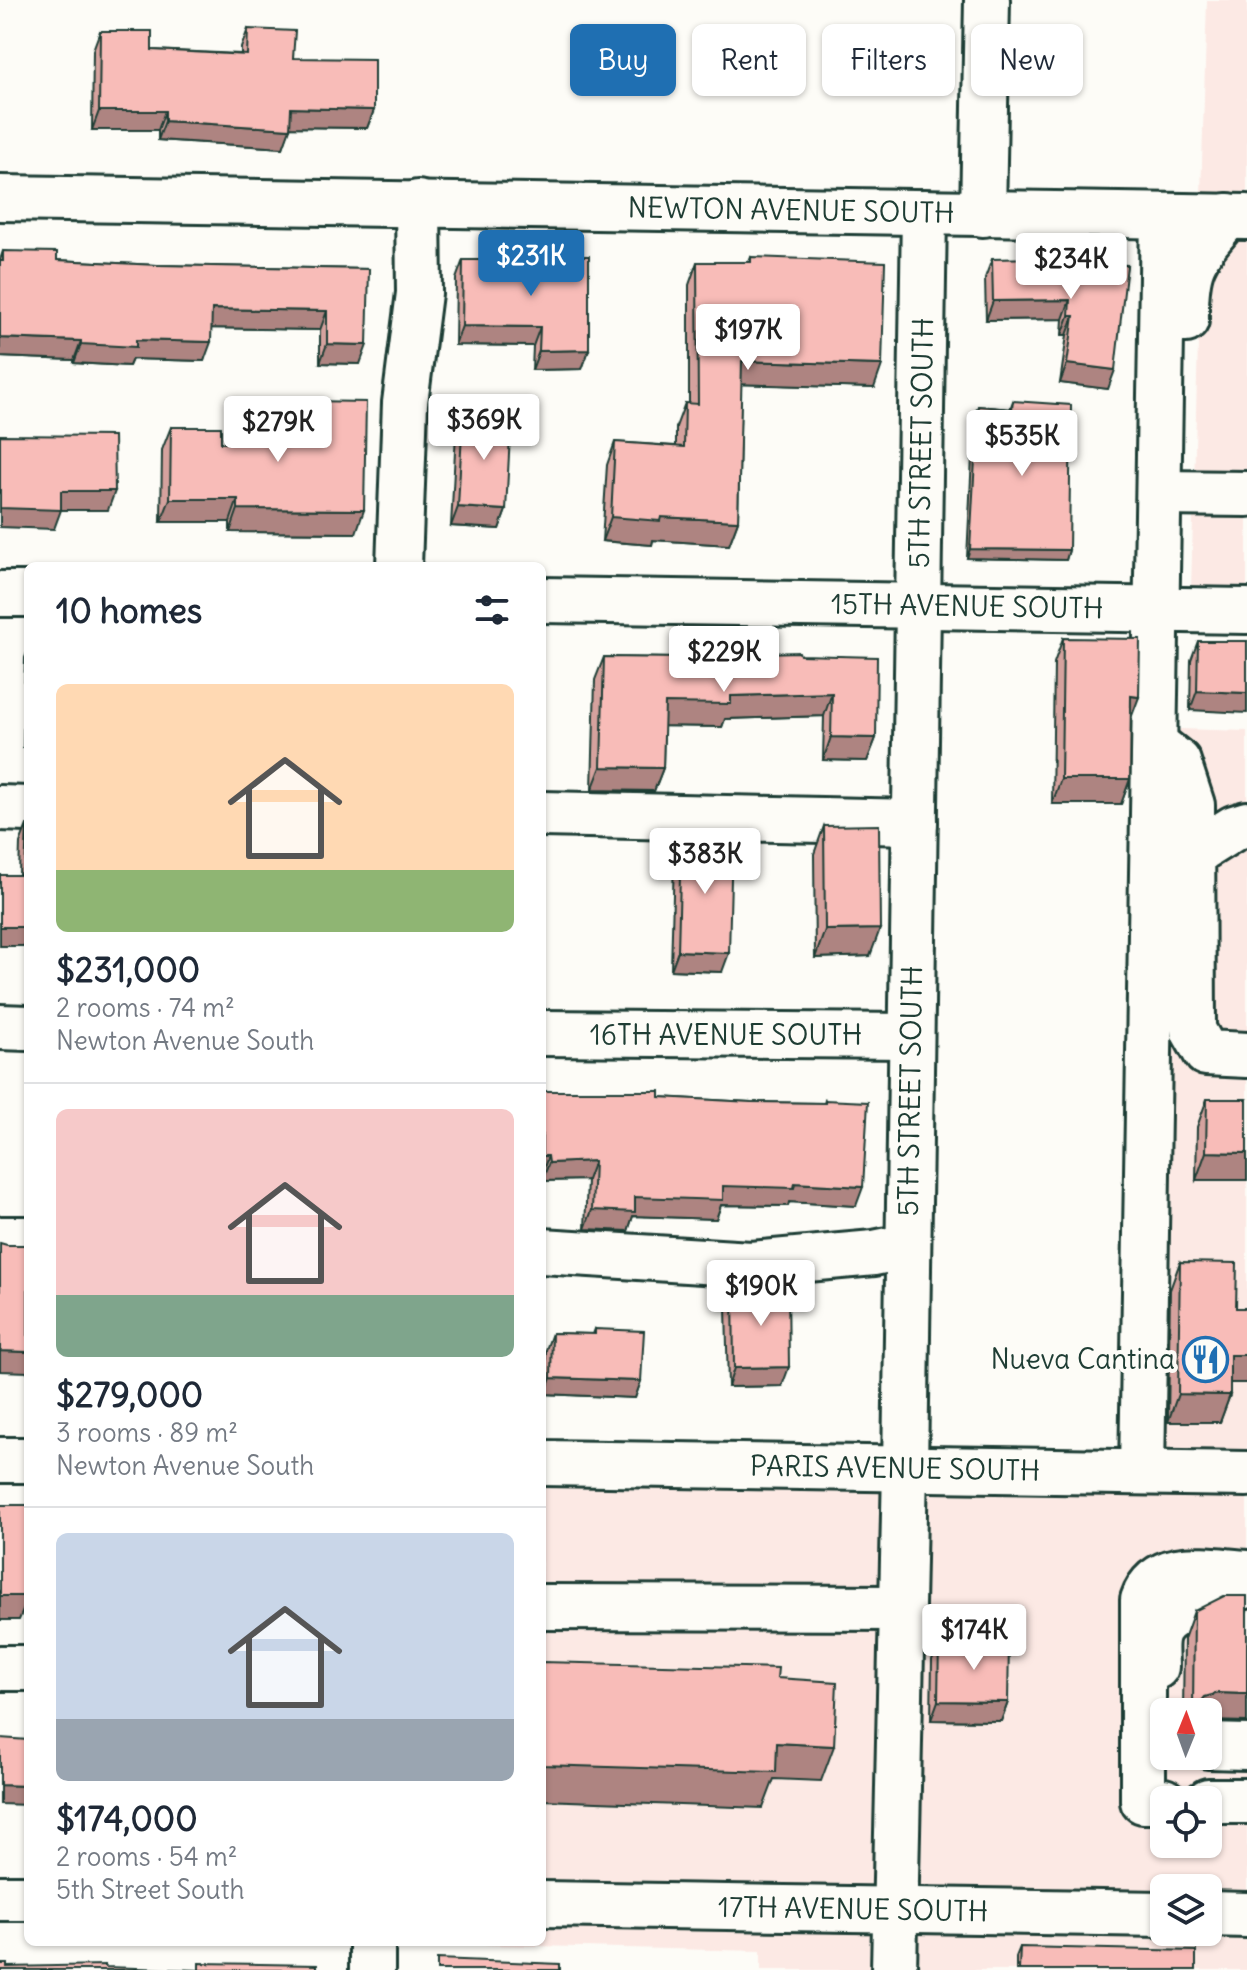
<!DOCTYPE html>
<meta charset="utf-8">
<style>
:root{--surface:#fff;--page:#f6f6f7;--text:#1f2937;--muted:#747a83;--line:#e0e1e3;--accent:#1f6fb2}
body{margin:0;font-family:Delius,sans-serif;background:var(--page);color:var(--text);height:100vh;display:flex;flex-direction:column;font-size:30px;white-space:nowrap}
*{box-sizing:border-box;margin:0}
p{font-size:26px;color:var(--muted)}
.icon{flex:none;width:44px;height:44px;fill:none;stroke:currentColor;stroke-width:2;stroke-linecap:round;stroke-linejoin:round}
.map{position:relative;flex:1;overflow:hidden}
.details{position:absolute;left:24px;top:562px;width:522px;height:1384px;display:flex;flex-direction:column;background:var(--surface);border-radius:12px;box-shadow:0 2px 6px #0004}
.details>*{flex:none}
.guide{position:absolute;left:570px;top:24px;width:556px;height:72px;display:flex;gap:16px}
.needle{width:52px;rotate:1deg}
.buttons{position:absolute;left:1150px;top:1698px;display:grid;gap:16px}
.buttons a{display:grid;place-items:center;width:72px;height:72px;border-radius:12px;background:var(--surface);box-shadow:0 2px 6px #0004;font-size:40px}
.price{position:absolute;translate:-50% -68px;padding:0 18px;border-radius:8px;background:#fff;color:#222;font-size:26px;line-height:52px;filter:drop-shadow(0 2px 4px #0008)}
.price::after{content:'';position:absolute;left:50%;top:48px;width:24px;height:18px;margin-left:-12px;background:inherit;clip-path:polygon(0 0,100% 0,50% 100%)}
.price.active{background:var(--accent);color:#fff}
ul{padding:0;list-style:none}
li{display:grid;align-content:center;gap:16px;height:424px;padding:0 32px}
li+li{border-top:2px solid var(--line)}
li span{display:grid;place-items:center;height:248px;border-radius:12px;color:#555}
li>.icon{margin-inline-start:auto}
span .icon{width:144px;height:144px;fill:#fffc;stroke-width:1}
li b{font-size:34px}
h2{display:flex;justify-content:space-between;align-items:center;height:96px;padding:0 32px;font-size:34px}
.tag{padding:0 28px;border-radius:12px;background:var(--surface);box-shadow:0 2px 6px #0004;font-size:28px;line-height:72px}
.tag.active{background:var(--accent);color:#fff}
.map>svg:first-child{display:block}
.built{fill:#fce9e4;fill-rule:evenodd}
.lines{fill:none;stroke-linecap:round;stroke-linejoin:round}
.minor-casing{stroke:#1f3d34;stroke-width:50}
.minor{stroke:#fdfcf7;stroke-width:44}
.wall{fill:#d5a29e;stroke:#1f3d34;stroke-width:2}
.shaded-wall{fill:#ae8481;stroke:#1f3d34;stroke-width:2}
.building{fill:#f8bcb8;stroke:#1f3d34;stroke-width:2}
.labels{text-anchor:middle;stroke-width:8;stroke-linejoin:round;paint-order:stroke}
.street-label{font-size:28px;fill:#1f3d34;stroke:#fdfcf7}
.poi-label{font-size:28px;fill:#1f3d34;stroke:#fdfcf7;text-anchor:end}
</style>
<div class="map">
<svg width="1247" height="1970" viewBox="0 0 1247 1970">
<rect width="100%" height="100%" fill="#fdfcf7"/>
<filter id="ink" filterUnits="userSpaceOnUse"><feTurbulence type="fractalNoise" baseFrequency=".0125" numOctaves="2"/><feDisplacementMap in="SourceGraphic" scale="16" xChannelSelector="R" yChannelSelector="G"/><feConvolveMatrix kernelMatrix="1 2 1 2 8 2 1 2 1" color-interpolation-filters="sRGB"/></filter>
<g filter="url(#ink)">
<g class="built">
<path d="M1207,0H1247V196L1201,195Z"/>
<path d="M1201,237H1247V591L1191,589Z"/>
<path d="M1145,728L1247,731V1453L1122,1451Z"/>
<path d="M542,1484L1247,1494V1894L1208,1893V1888H1164V1893L542,1883ZM1164,1712H1208V1756H1164ZM1164,1800H1208V1844H1164Z"/>
<path d="M542,1925L876,1930L875,1970H761V1951L398,1943L542,1942Z"/>
<path d="M913,1931L1247,1934V1970H912Z"/>
</g>
<g class="lines">
<defs>
<g id="minor">
<path d="M0,198L1247,217"/>
<path d="M983,214L987,0"/>
<path d="M1186,320C1185,264 1193,257 1228,216"/>
<path d="M1159,493L1247,494"/>
<path d="M399,566L405,403L419,293L418,203"/>
<path d="M0,594H28"/>
<path d="M542,600L1247,611"/>
<path d="M1155,744L1178,762L1192,805L1193,1030L1206,1053L1247,1055"/>
<path d="M0,808L28,809"/>
<path d="M542,814L915,822"/>
<path d="M1194,853L1234,828L1247,824"/>
<path d="M0,1027L28,1028"/>
<path d="M542,1033L911,1036"/>
<path d="M0,1239H28"/>
<path d="M542,1251L751,1264L874,1253L908,1246"/>
<path d="M0,1460H28"/>
<path d="M542,1463L1247,1474"/>
<path d="M1142,1472L1163,216"/>
<path d="M542,1607L902,1608"/>
<path d="M1156,1667C1156,1654 1153,1639 1160,1628C1172,1608 1225,1594 1247,1585"/>
<path d="M0,1668H28"/>
<path d="M1208,1746L1247,1747"/>
<path d="M1164,1801H1143V1600C1158,1557 1211,1571 1247,1573"/>
<path d="M1208,1801H1247"/>
<path d="M0,1898H28"/>
<path d="M542,1904L1164,1914"/>
<path d="M1208,1914L1247,1915"/>
<path d="M372,1970V1942"/>
<path d="M894,1970L905,1468L924,212"/>
</g>
</defs>
<use href="#minor" class="minor-casing"/>
<use href="#minor" class="minor"/>
</g>
<g class="wall">
<path d="M248,29L374,110L367,128L290,127L283,148L158,140V130H92L93,50L100,31L152,50L241,54V48Z"/>
<path d="M3,251L57,260L157,265L369,269L360,364L320,363V330L211,328L204,361L132,359L129,366L74,363V360L0,357V260Z"/>
<path d="M539,256L589,350L582,369L532,370L533,346L455,345L456,279L463,260H538Z"/>
<path d="M751,257L874,388L741,384L738,521L729,545L653,540L652,545L602,541L607,465L615,442L676,446V427L685,403L689,404V285L697,262H749Z"/>
<path d="M992,259L1042,263L1127,265L1108,389L1060,383L1067,335H1062L1063,319L986,320L985,278Z"/>
<path d="M308,401L356,533L230,532V522H161L162,450L171,427L221,443L299,441L300,424Z"/>
<path d="M1013,401L1069,550L1066,560L967,558L974,416L978,406L1010,409Z"/>
<path d="M463,414L506,510L499,529L451,526L456,433Z"/>
<path d="M1063,638L1131,718L1130,779L1121,804H1052L1054,663Z"/>
<path d="M1198,641H1247L1190,710L1191,660Z"/>
<path d="M28,650V747H23L25,658Z"/>
<path d="M681,651L732,654L800,655L876,738L867,761L823,760L824,716L725,719L722,727L664,726L663,768L654,791L592,790L595,680L604,657L678,658Z"/>
<path d="M27,825H28V946H0L19,875L20,843Z"/>
<path d="M824,826L870,956L815,958L814,854Z"/>
<path d="M681,838L722,972L671,970L674,857Z"/>
<path d="M542,1091L751,1102L824,1103L825,1100L856,1206L789,1202L788,1206L721,1205L716,1219L633,1216L628,1231L585,1229L587,1180L542,1181Z"/>
<path d="M1207,1099H1247L1196,1180L1197,1127Z"/>
<path d="M1180,1262L1230,1383V1395L1220,1422H1168L1170,1290Z"/>
<path d="M733,1288L782,1386L728,1387L726,1307Z"/>
<path d="M595,1329L641,1381L635,1398L545,1394L546,1350L552,1333L593,1334Z"/>
<path d="M1194,1611L1247,1722L1208,1721V1712H1183L1184,1639Z"/>
<path d="M939,1641L1008,1702L1001,1721L931,1720L932,1660Z"/>
<path d="M1020,1947L1196,1970H1016V1957Z"/>
</g>
<g class="shaded-wall">
<path d="M291,108L374,110L367,128L284,127Z"/>
<path d="M99,111H165L158,130H92Z"/>
<path d="M165,121L290,129L283,148L158,140Z"/>
<path d="M1070,300L1063,319L986,320L993,301Z"/>
<path d="M212,309L327,311L320,330L205,328Z"/>
<path d="M1069,316H1074L1067,335H1062Z"/>
<path d="M462,326L540,327L533,346L455,345Z"/>
<path d="M0,338L81,341L74,360L0,357Z"/>
<path d="M136,340L211,342L204,361L132,359L129,366L74,363L81,344Z"/>
<path d="M327,344L367,345L360,364L320,363Z"/>
<path d="M589,350L582,369L532,370L539,351Z"/>
<path d="M742,361L882,365L874,388L733,384Z"/>
<path d="M1067,364L1115,370L1108,389L1060,383Z"/>
<path d="M61,491H115L108,510H61L54,529L0,527V508Z"/>
<path d="M170,499H238L230,522H161Z"/>
<path d="M458,507L506,510L499,529L451,526Z"/>
<path d="M238,509L364,510L356,533L230,532Z"/>
<path d="M611,517H661L738,521L729,545L653,540L652,545L602,541Z"/>
<path d="M970,549L1069,550L1066,560L967,558Z"/>
<path d="M1197,691L1247,693V713L1190,710Z"/>
<path d="M832,693L824,716L725,719L722,727L656,726L665,703L731,696Z"/>
<path d="M1131,696L1139,697L1130,721Z"/>
<path d="M28,732V747H23Z"/>
<path d="M831,737L876,738L867,761L823,760Z"/>
<path d="M601,767L663,768L654,791L592,790Z"/>
<path d="M1061,779H1130L1121,804H1052Z"/>
<rect x="0" y="927" width="28" height="19"/>
<path d="M880,929L870,956L815,958L825,930Z"/>
<path d="M678,951L729,953L722,972L671,970Z"/>
<path d="M1206,1152L1247,1153V1180H1196Z"/>
<path d="M542,1156H548L542,1174Z"/>
<path d="M594,1161L587,1180L542,1181L549,1163Z"/>
<path d="M795,1183L863,1187L856,1206L789,1202L788,1206L721,1205L716,1219L633,1216L628,1231L585,1229L592,1210L635,1197L723,1186Z"/>
<path d="M0,1351L28,1352V1372L0,1371Z"/>
<path d="M1230,1355H1247V1383H1220Z"/>
<path d="M789,1367L782,1386L728,1387L734,1368Z"/>
<path d="M551,1378L641,1381L635,1398L545,1394Z"/>
<path d="M1178,1394L1230,1395L1220,1422H1168Z"/>
<path d="M28,1583V1606H25L19,1620H0V1596Z"/>
<path d="M1219,1693L1247,1694V1722L1208,1721V1712H1191L1193,1708L1205,1697Z"/>
<path d="M938,1701L1008,1702L1001,1721L931,1720Z"/>
<path d="M777,1743L834,1746L821,1781L774,1779L763,1808L542,1800V1765Z"/>
<path d="M0,1785L28,1786V1805L0,1804Z"/>
</g>
<g class="building">
<path d="M248,29L295,31L293,58L374,59V110L291,108L290,129L165,121V111H99L100,31H152V50L247,55Z"/>
<path d="M3,251L57,252V260L157,265L369,269L367,345L327,344V311L212,309L211,342L136,340V347L81,344V341L0,338V261H3Z"/>
<path d="M539,256H589V350L539,351L540,327L462,326L463,260H539Z"/>
<path d="M751,257L885,262L882,365L742,361L738,521L661,517L660,521L611,517L615,442L684,447L685,403L698,404L697,262H751Z"/>
<path d="M1042,258V263L1127,265L1115,370L1067,364L1074,316H1069L1070,300L993,301L992,259Z"/>
<path d="M308,401L366,402L364,510L238,509V499H170L171,427H221V443L307,441Z"/>
<path d="M1013,401L1071,405L1069,550L970,549L978,406L1012,409Z"/>
<path d="M463,414L511,417L506,510L458,507Z"/>
<path d="M0,435L114,436L115,491H61V510L0,508Z"/>
<path d="M1063,638L1140,639L1139,697L1131,696L1130,779H1061Z"/>
<path d="M1198,641H1247V693L1197,691Z"/>
<path d="M681,651H732V654L799,652L800,655L877,657L876,738L831,737L832,693L731,696V704L665,703L663,768L601,767L604,657L680,658Z"/>
<path d="M27,825H28V927H0V875H25Z"/>
<path d="M879,825L880,929L825,930L824,826Z"/>
<path d="M681,838L732,841L729,953L678,951Z"/>
<path d="M542,1091H660V1097L751,1102L825,1103V1100L868,1102L863,1187L795,1183L794,1188L723,1186V1200L635,1197V1212L592,1210L594,1161L549,1163L548,1156H542Z"/>
<path d="M1207,1099H1247V1153L1206,1152Z"/>
<path d="M0,1243L7,1245H28V1352L0,1351Z"/>
<path d="M1180,1262L1237,1263L1236,1308H1247V1355H1230V1395L1178,1394Z"/>
<path d="M788,1287L789,1367L734,1368L733,1288Z"/>
<path d="M595,1329L644,1331L641,1381L551,1378L552,1333L595,1334Z"/>
<rect x="0" y="1505" width="28" height="91"/>
<path d="M1224,1596H1247V1694L1219,1693L1205,1697L1196,1708H1193L1194,1611Z"/>
<path d="M939,1641L1009,1642L1008,1702L938,1701Z"/>
<path d="M542,1662L778,1668L777,1678L837,1682L834,1746L777,1743L776,1772L542,1765Z"/>
<path d="M0,1738L28,1740V1786L0,1785Z"/>
<path d="M1020,1947L1196,1951V1970H1019Z"/>
<path d="M437,1959L560,1964V1970H437Z"/>
<path d="M199,1963L317,1965V1970H199Z"/>
<path d="M0,1964H7V1967L105,1965V1967L199,1970H0Z"/>
</g>
</g>
<defs>
<symbol id="restaurant-ring" viewBox="-11 -11 22 22"><circle r="9.5" fill="#fdfcf7" stroke="#1f6fb2" stroke-width="1.5"/><path d="M-5-6h1v4h1v-4h1v4h1v-4h1v5L-1.5 .5V6h-2V.5L-5-1ZM5-6V6H3V1.5H1.5Q1.5-4 5-6Z" fill="#1f6fb2"/></symbol>
</defs>
<g fill-rule="evenodd">
<use href="#restaurant-ring" x="1180" y="1334" width="51" height="51"/>
</g>
<g class="labels">
<g class="street-label">
<text transform="translate(791 210) rotate(1)" y="10">NEWTON AVENUE SOUTH</text>
<text transform="translate(921 443) rotate(-89)" y="10">5TH STREET SOUTH</text>
<text transform="translate(967 606) rotate(1)" y="10">15TH AVENUE SOUTH</text>
<text x="726" y="1045">16TH AVENUE SOUTH</text>
<text transform="translate(910 1091) rotate(-89)" y="10">5TH STREET SOUTH</text>
<text transform="translate(895 1468) rotate(1)" y="10">PARIS AVENUE SOUTH</text>
<text transform="translate(853 1909) rotate(1)" y="10">17TH AVENUE SOUTH</text>
</g>
<g class="poi-label">
<text x="1175" y="1369">Nueva Cantina</text>
</g>
</g>
</svg>
<div class="buttons">
<a><svg class="needle" viewBox="-14 -14 28 28"><path d="M0-13l5 13h-10z" fill="#e53935"/><path d="M0 13l5-13h-10z" fill="#747a83"/></svg></a>
<a><svg class="icon" aria-label="locate" viewBox="0 0 24 24"><circle cx="12" cy="12" r="6"/><path d="M12 2v4M12 18v4M2 12h4M18 12h4"/></svg></a>
<a><svg class="icon" aria-label="layers" viewBox="0 0 24 24"><path d="M12 4l9 5-9 5-9-5zM3 14l9 5 9-5"/></svg></a>
</div>
<b class="price active" style="left:531px;top:298px">$231K</b>
<b class="price" style="left:1071px;top:301px">$234K</b>
<b class="price" style="left:748px;top:372px">$197K</b>
<b class="price" style="left:484px;top:462px">$369K</b>
<b class="price" style="left:278px;top:464px">$279K</b>
<b class="price" style="left:1022px;top:478px">$535K</b>
<b class="price" style="left:724px;top:694px">$229K</b>
<b class="price" style="left:705px;top:896px">$383K</b>
<b class="price" style="left:761px;top:1328px">$190K</b>
<b class="price" style="left:974px;top:1672px">$174K</b>
<div class="guide">
<a class="tag active">Buy</a>
<a class="tag">Rent</a>
<a class="tag">Filters</a>
<a class="tag">New</a>
</div>
<section class="details">
<h2>10 homes<svg class="icon" aria-label="filters" viewBox="0 0 24 24"><path d="M4 7h16M4 17h16"/><circle cx="9" cy="7" r="2"/><circle cx="15" cy="17" r="2"/></svg></h2>
<ul>
<li><span style="background:linear-gradient(#ffd9b3 75%,#8fb573 0)"><svg class="icon" aria-label="home" viewBox="0 0 24 24"><path d="M3 11l9-7 9 7M6 9v11h12V9"/></svg></span><div><b>$231,000</b><p>2 rooms · 74 m²</p><p>Newton Avenue South</p></div></li>
<li><span style="background:linear-gradient(#f6c9c9 75%,#7fa58c 0)"><svg class="icon" aria-label="home" viewBox="0 0 24 24"><path d="M3 11l9-7 9 7M6 9v11h12V9"/></svg></span><div><b>$279,000</b><p>3 rooms · 89 m²</p><p>Newton Avenue South</p></div></li>
<li><span style="background:linear-gradient(#c9d6e8 75%,#9aa5b1 0)"><svg class="icon" aria-label="home" viewBox="0 0 24 24"><path d="M3 11l9-7 9 7M6 9v11h12V9"/></svg></span><div><b>$174,000</b><p>2 rooms · 54 m²</p><p>5th Street South</p></div></li>
</ul>
</section>
</div>
